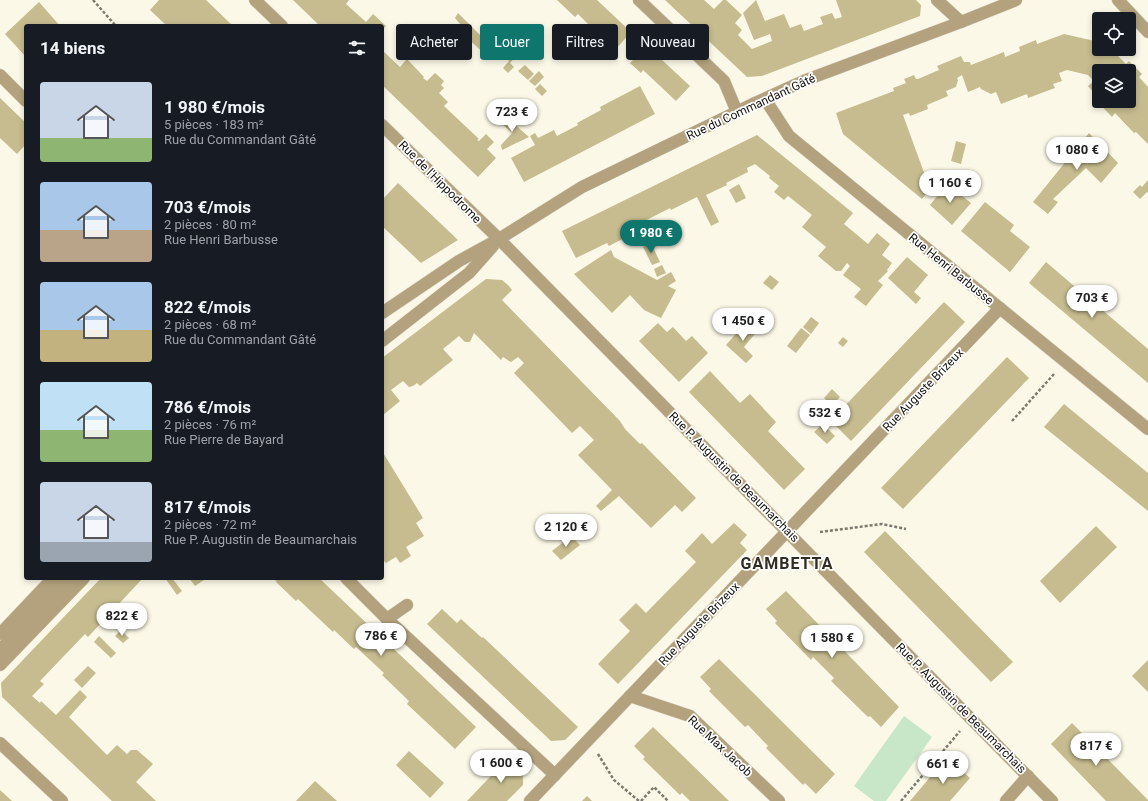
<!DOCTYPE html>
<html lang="fr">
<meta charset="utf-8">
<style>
:root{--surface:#171b24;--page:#20242c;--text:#f1f3f6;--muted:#9ea1a6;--accent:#0f766e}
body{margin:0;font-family:Roboto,sans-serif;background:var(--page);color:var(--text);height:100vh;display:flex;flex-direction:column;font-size:15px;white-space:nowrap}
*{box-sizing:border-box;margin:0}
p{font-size:13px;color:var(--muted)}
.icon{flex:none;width:22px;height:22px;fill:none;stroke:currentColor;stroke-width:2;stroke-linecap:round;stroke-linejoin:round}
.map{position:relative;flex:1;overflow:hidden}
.panel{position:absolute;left:24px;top:24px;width:360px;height:556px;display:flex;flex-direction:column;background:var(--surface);border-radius:4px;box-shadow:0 2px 6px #0003}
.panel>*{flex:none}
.banner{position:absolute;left:396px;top:24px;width:380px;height:36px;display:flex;gap:8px}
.tools{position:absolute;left:1092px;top:12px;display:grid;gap:8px}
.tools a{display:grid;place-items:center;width:44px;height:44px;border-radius:4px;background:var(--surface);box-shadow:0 2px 6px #0003;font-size:20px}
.price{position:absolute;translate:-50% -34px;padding:0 9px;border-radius:14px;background:#fff;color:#222;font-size:13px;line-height:26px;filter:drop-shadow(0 1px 2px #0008)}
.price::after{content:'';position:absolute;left:50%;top:24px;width:12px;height:9px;margin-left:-6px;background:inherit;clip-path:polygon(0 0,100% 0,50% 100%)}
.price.selected{background:var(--accent);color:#fff}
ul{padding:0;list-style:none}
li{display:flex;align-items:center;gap:12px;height:100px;padding:0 16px}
li span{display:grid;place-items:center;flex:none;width:112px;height:80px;border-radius:4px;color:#555}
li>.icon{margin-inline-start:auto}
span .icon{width:48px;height:48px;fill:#fffc;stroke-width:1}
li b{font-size:17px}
h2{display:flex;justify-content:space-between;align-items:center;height:48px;padding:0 16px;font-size:17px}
.chip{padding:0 14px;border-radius:4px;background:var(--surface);box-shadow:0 2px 6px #0003;font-size:14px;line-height:36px}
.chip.selected{background:var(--accent);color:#fff}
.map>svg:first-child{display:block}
.green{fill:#c8e7c8}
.building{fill:#c6bc8f;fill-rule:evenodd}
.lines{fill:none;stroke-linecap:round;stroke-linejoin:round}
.minor-casing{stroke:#d6d3c4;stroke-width:13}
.path{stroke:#7c7a70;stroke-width:2.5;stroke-dasharray:3 2;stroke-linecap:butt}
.minor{stroke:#b3a27d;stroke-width:12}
.labels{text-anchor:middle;stroke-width:3.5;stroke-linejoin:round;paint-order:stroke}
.street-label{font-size:12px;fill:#13120d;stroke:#fff}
.district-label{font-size:16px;font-weight:bold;letter-spacing:1px;fill:#312e21;stroke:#fff}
</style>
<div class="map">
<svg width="1148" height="801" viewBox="0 0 1148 801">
<rect width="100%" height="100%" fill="#fbf8e7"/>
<path class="green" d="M904,716L932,737L886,801H874L854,786Z"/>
<g class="building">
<path d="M159,0H206L233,26H167L150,10Z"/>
<path d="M293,0H349L346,4L366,22L373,14L386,26L382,30V26H320Z"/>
<path d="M557,0H597L631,32L615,50L614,49L607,56L588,38L595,31L578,14L575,17Z"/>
<path d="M665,0H704L714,9L723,0H726L742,15L735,23L742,30L738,35L752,49L772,41L770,34L754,40L743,13L756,0L765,21L784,14L790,28L801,24L804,31L823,24L820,17L832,13L835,19L842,17L836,0H916L921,5L920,16L762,76L747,77Z"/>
<path d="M39,2L60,26H26V57L5,34Z"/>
<path d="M458,13L481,36L487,30L504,47L505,45L516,56L510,63L514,67L508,73L503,68L509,61L497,50L489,58L464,35L466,33L458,26L460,24L455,18Z"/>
<path d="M1064,34L1099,42V49H1111L1126,64L1129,61L1142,74L1139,77L1148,87V144L1136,132L1134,133L1115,113L1112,117L1092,96L1095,94L1088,86L1094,81L1088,75L1067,70L1059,73L1062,81L1053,84L1055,88L1028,98L1027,94L1001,104L996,92L991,94L981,89L980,87L968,92L962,75L957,78L958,80L956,87L946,91L948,96L927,105L928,109L910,116L909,113L903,115L930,189L922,199L843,134L836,113L894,91L893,88L906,83L904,79L914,75L916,79H918L939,70L937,66L961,56L964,62H970L971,65L1004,52L1005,57L1020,51L1019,47L1036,40L1037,44ZM1099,71H1129V101H1099Z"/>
<path d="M647,46L690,86L676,101L643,70L641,73L630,63Z"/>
<path d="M382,50L400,67L407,59L424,77L423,78L427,81L435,73L444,81L441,85L444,88L439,93L448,102L444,106L479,139L477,140L479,141L486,134L494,142L487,149L496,158L478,177L382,85Z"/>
<path d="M525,65L534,74L528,80L518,71Z"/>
<path d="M539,71L544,77L535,86L529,81Z"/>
<path d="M540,84L547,91L542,96L535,89Z"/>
<path d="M640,86L655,114L524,182L511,158L535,145L530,136L535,133L538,138L554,130L557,136L578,125L577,123L601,110L600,107Z"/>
<path d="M0,98L26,123V144L17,154L0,138Z"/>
<path d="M504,115L529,137L502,150L501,145L512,133L498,120Z"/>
<path d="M1089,133L1118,163L1101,183L1086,168L1053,199L1058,202L1048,214L1033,202Z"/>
<path d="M757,135L853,213L844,224L868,244L877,233L890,244L882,255L892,263L887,270L888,271L878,281L883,285L866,306L854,297L861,289L843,275L850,266L847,263L841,271H836L818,256L826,247L802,227L812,215L788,196L784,200L774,192L779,186L769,178L770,176L755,164L747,168L748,172L726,183L727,185L706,195L719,222L711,226L697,197L671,210L670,208L633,227L636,232L609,246L607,243L576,258L562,231Z"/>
<path d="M956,141L966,144L961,164L951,161L954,150Z"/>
<path d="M1148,180V193L1147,192L1140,199L1133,192L1140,185L1142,187Z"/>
<path d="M398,183L458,240L421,263L382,226V200Z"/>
<path d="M739,184L746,198L736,203L729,190Z"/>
<path d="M947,184L971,203L952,225L930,205Z"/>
<path d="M985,202L1014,225L1010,231L1030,247L1010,272L961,231Z"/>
<path d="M651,243L660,262L652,265L643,247Z"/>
<path d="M611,250L614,257L657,280L671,272L676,281L668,286L676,290L661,318L644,310L630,295L612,313L574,274Z"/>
<path d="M907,257L928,275L914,292L921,298L916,304L888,278Z"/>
<path d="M1046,262L1148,349V383L1029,283Z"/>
<path d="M662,265L666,273L657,277L654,269Z"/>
<path d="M770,275L779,282L772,290L763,283Z"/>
<path d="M486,279L502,280L508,285L512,290L502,300L620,421L625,429L640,444L642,443L696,498L682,512L675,505L651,528L619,496L601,511L596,506L612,490L578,455L594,440L580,426L572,433L514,373L524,363L518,357L511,362L503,357L501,360L474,333L470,342H465L459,336L443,349L453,360L420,386L417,383L413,386L409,387L403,381L391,390L400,401L382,416V358Z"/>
<path d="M944,302L965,322L851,441L825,415L832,408L838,413Z"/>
<path d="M811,317L819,323L811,334L803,327Z"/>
<path d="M747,321L758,330L744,347L753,356L746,363L726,345Z"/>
<path d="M658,323L667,332L673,327L686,341L692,336L708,353L679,382L639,341Z"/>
<path d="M801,328L810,335L796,353L787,346Z"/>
<path d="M843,337L848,341L843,347L838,343Z"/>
<path d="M1007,357L1029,378L903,509L881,488Z"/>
<path d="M710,371L740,403L750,394L776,422L768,431L805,469L784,490L689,392Z"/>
<path d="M832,389L840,397L832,406L824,398Z"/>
<path d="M1064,404L1148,473V511L1044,427Z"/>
<path d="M823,424L835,436L827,444L814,432Z"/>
<path d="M382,451L423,518L416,523L424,536L406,547L411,556L400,563L396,557L386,563L383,560L382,561Z"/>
<path d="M734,523L747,535L740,543L747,550L618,684L598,664L630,631L619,620L636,603L646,613L696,562L685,551L702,533L712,544Z"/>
<path d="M1096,526L1117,547L1060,603L1040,581Z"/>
<path d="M885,531L1013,662L991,682L864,552Z"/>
<path d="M571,536L580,545L561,560L552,551Z"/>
<path d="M101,578H143L88,637L85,634L40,681L44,684L32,696L40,703L41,701L56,715L80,690L87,697L69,717L107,755L117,745L127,754L131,750H137L153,764L136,782L156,801H112L2,697L1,683Z"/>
<path d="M165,578H172L182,591L177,595Z"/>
<path d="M189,578H207L195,586Z"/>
<path d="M273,578H319L476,727L455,749L407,704L409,701L382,675L384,673L356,647L354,649L334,630L333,632L298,599L296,601L276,582H277Z"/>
<path d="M786,591L899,707L881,727L870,716L868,717L831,681L834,678L813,657L811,660L775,623L777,621L766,609Z"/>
<path d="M442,609L457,623L461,619L482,638L483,637L578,727L565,740L551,741L427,624Z"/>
<path d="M121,630L129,638L123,643L115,636Z"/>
<path d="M99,636L116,653L111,658L94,642Z"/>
<path d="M719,659L835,774L816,794L805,783L803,785L766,748L768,746L748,725L745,727L709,691L711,689L700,677Z"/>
<path d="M1148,660V692L1132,676Z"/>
<path d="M88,666L96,673L82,688L74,680Z"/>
<path d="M1072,723L1148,800V801H1106L1051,744Z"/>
<path d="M653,727L683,756L729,801H690L682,793L680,795L643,759L645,757L634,746Z"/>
<path d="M409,751L444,783L430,798L396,765Z"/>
<path d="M509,757L523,770V785L507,801H467Z"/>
<path d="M949,760L970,778L950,801H910L937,769L939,771Z"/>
<path d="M315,781L337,801H296Z"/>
<path d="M0,790L12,801H0Z"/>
<path d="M587,796L592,801H582Z"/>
</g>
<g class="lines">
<defs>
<g id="minor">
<path d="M255,0L282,26"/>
<path d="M639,0L724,81L737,112"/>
<path d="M937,0L961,22"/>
<path d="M1118,0L1148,32"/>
<path d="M0,75L26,101"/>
<path d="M765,99L789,136L1148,429"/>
<path d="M382,125L499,239L1052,801"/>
<path d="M382,313L459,261L499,239L582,187L753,104L806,80L961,22L1016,0"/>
<path d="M382,341L469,273L493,246"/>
<path d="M346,578L387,619L555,775"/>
<path d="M387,619L407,605"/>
<path d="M0,634L53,578"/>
<path d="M0,650L68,578"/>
<path d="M0,665L84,578"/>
<path d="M630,696L690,716L779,801"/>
<path d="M0,743L62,801"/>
<path d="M530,801L1000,308"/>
<path d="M1006,801L1028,776"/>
</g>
</defs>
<use href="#minor" class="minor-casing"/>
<g class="path">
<path d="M93,0L116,26"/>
<path d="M1012,421L1054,374"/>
<path d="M820,532L882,524L906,529"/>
<path d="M598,754L614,780L639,801"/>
<path d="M641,801L654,787L668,801"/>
<path d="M901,801L960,731"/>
</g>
<use href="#minor" class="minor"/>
</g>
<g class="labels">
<g class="street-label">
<text transform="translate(751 107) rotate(-25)" y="4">Rue du Commandant Gâté</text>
<text transform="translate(440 182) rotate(45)" y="4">Rue de l'Hippodrome</text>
<text transform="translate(951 269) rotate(39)" y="4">Rue Henri Barbusse</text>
<text transform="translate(923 390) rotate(-46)" y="4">Rue Auguste Brizeux</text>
<text transform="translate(734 477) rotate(45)" y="4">Rue P. Augustin de Beaumarchais</text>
<text transform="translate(699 624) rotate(-46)" y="4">Rue Auguste Brizeux</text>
<text transform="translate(961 708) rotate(45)" y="4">Rue P. Augustin de Beaumarchais</text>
<text transform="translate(720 746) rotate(43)" y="4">Rue Max Jacob</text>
</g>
<g class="district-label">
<text x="787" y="569">GAMBETTA</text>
</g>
</g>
</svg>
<div class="tools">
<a><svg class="icon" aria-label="locate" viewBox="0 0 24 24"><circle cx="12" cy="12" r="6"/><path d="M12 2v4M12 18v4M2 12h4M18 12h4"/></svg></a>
<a><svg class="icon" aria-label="layers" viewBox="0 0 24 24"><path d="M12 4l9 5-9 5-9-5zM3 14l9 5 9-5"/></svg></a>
</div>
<b class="price" style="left:512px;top:133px">723 €</b>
<b class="price" style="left:1077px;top:171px">1 080 €</b>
<b class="price" style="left:950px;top:204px">1 160 €</b>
<b class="price selected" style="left:651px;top:254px">1 980 €</b>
<b class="price" style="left:1092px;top:319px">703 €</b>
<b class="price" style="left:743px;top:342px">1 450 €</b>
<b class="price" style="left:825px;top:434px">532 €</b>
<b class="price" style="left:566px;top:548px">2 120 €</b>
<b class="price" style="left:122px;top:637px">822 €</b>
<b class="price" style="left:381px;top:657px">786 €</b>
<b class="price" style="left:832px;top:659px">1 580 €</b>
<b class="price" style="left:1096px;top:767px">817 €</b>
<b class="price" style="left:501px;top:784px">1 600 €</b>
<b class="price" style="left:943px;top:785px">661 €</b>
<div class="banner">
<a class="chip">Acheter</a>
<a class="chip selected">Louer</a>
<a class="chip">Filtres</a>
<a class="chip">Nouveau</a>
</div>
<section class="panel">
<h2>14 biens<svg class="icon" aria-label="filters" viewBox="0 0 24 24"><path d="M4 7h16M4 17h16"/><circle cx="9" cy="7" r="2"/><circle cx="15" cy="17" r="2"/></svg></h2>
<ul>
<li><span style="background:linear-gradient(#c9d6e8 70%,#8fb573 0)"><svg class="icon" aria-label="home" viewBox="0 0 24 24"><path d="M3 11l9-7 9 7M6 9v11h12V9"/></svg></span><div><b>1 980 €/mois</b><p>5 pièces · 183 m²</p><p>Rue du Commandant Gâté</p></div></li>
<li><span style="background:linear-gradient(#a9c7e8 60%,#b9a48a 0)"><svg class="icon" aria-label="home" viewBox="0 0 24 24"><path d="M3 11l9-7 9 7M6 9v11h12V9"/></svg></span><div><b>703 €/mois</b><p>2 pièces · 80 m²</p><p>Rue Henri Barbusse</p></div></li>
<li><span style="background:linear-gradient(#a9c7e8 60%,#c2b280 0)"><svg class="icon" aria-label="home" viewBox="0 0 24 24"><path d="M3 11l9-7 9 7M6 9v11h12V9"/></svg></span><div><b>822 €/mois</b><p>2 pièces · 68 m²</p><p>Rue du Commandant Gâté</p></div></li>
<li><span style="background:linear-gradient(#bfe0f5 60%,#8fb573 0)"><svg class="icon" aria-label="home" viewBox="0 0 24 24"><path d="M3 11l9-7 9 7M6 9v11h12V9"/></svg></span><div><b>786 €/mois</b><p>2 pièces · 76 m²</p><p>Rue Pierre de Bayard</p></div></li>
<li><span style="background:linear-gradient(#c9d6e8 75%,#9aa5b1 0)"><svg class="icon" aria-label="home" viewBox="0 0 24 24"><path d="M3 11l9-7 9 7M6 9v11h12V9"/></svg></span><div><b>817 €/mois</b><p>2 pièces · 72 m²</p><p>Rue P. Augustin de Beaumarchais</p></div></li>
</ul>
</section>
</div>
